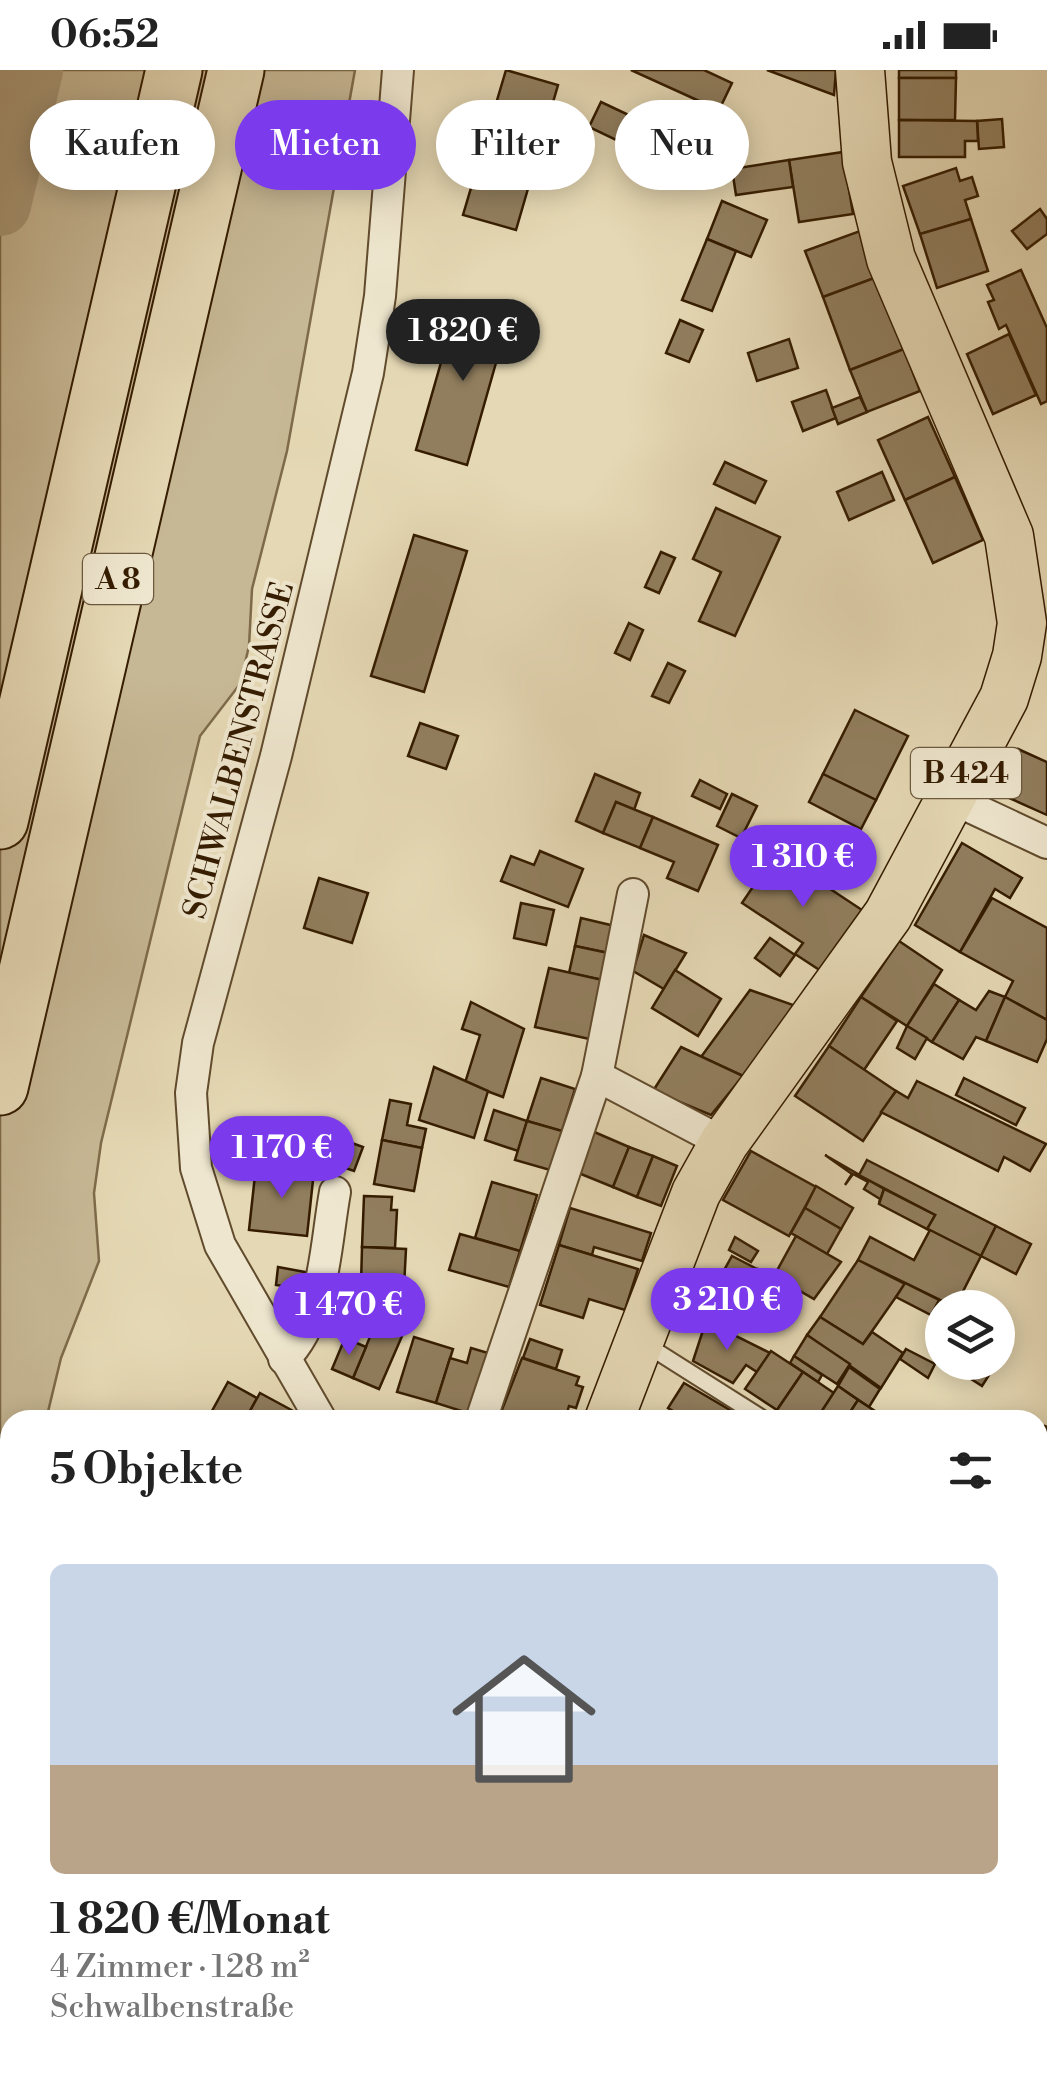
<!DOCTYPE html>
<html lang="de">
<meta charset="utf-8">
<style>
:root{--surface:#fff;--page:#f6f6f6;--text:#222;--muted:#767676;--line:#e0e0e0;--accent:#7c3aed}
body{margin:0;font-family:"Libre Bodoni",serif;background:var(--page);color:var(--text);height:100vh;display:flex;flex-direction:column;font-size:38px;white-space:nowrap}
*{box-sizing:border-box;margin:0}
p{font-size:32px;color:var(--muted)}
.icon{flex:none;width:55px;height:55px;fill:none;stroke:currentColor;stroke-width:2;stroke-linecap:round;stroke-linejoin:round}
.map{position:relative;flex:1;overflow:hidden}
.panel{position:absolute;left:0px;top:1340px;width:1048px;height:672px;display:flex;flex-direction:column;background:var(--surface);border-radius:30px 30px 0 0;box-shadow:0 5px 25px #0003}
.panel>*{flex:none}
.banner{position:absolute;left:30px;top:30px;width:988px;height:90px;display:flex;gap:20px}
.buttons{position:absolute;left:925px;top:1220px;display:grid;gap:20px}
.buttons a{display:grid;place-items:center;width:90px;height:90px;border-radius:50%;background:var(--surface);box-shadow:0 5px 25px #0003;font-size:50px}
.price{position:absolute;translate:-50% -85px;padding:0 22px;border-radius:35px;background:var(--accent);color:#fff;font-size:32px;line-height:65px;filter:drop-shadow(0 2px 5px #0008)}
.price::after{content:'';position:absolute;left:50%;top:60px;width:30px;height:22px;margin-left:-15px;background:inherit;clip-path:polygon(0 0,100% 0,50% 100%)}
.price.on{background:#222;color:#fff}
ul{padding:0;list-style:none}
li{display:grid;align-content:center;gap:20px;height:530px;padding:0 50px}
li+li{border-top:2px solid var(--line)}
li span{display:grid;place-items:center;height:310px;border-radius:15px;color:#555}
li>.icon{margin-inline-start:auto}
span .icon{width:180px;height:180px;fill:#fffc;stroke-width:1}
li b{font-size:42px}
h2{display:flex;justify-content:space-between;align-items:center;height:120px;padding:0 50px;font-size:42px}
.tag{padding:0 35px;border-radius:45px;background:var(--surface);box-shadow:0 5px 25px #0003;font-size:35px;line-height:90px}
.tag.on{background:var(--accent);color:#fff}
.status{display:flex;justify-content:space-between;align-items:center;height:70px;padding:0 50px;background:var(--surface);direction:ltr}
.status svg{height:28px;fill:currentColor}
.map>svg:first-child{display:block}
.green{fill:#c7b895;stroke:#7e6a4a;stroke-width:2.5}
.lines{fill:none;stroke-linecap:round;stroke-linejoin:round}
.river{stroke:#a99877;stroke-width:62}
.building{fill:#917e5e;stroke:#351c00;stroke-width:2.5}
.lane-casing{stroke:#614b2d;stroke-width:19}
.street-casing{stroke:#614b2d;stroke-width:34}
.primary-casing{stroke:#351c00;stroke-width:51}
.highway-casing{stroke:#351c00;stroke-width:59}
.lane{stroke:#eee6ce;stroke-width:15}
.street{stroke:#eee6ce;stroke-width:30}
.primary{stroke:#e5d8b4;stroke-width:48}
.highway{stroke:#e5d8b4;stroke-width:55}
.labels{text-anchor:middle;stroke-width:8;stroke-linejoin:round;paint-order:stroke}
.shield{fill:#eee6ce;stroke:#6c593e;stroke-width:2.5}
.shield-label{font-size:30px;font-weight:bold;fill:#351c00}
.street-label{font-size:32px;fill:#351c00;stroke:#eee6ce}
</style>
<div class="status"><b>06:52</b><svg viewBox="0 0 49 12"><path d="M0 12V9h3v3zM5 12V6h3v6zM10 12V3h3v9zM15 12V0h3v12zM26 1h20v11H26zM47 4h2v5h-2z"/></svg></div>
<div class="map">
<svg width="1047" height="2012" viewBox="0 0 1047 2012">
<rect width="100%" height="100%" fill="#e5d8b4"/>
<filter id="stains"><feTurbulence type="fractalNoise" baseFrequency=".002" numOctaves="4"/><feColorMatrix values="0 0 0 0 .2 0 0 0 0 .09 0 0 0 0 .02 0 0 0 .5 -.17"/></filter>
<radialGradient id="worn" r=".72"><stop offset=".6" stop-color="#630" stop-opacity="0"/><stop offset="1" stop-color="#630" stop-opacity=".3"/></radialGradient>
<path class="green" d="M0,0H355L287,381L252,519L249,576L240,614L200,666L101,1073L94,1123L99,1191L61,1288L46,1350H10V1491L0,1533Z"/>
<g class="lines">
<path class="river" d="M0,135L32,0"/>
</g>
<g class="building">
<path d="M506,0L558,15L516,160L463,145Z"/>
<path d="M631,0H704L732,13L719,40Z"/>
<path d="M767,0H836L834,25Z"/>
<rect x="899" y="0" width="57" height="8"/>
<path d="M899,8H956L955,50H899Z"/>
<path d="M601,32L699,78L687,104L589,57Z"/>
<path d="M1002,49L1004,77L979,79L977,51Z"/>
<path d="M899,50L977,51L978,71H965V87H899Z"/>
<path d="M843,82L853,144L799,152L789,90Z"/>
<path d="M789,90L793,117L736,125L732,99Z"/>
<path d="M956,98L960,111L972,107L978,126L965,130L971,149L920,164L903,116Z"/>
<path d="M722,131L767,150L751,187L707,169Z"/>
<path d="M1040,139L1047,149V164L1027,179L1012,161Z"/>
<path d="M971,149L988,201L937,218L920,164Z"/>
<path d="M860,161L877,207L823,227L805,181Z"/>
<path d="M707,169L736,181L712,241L682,230Z"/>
<path d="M1021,200L1047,258V331L1041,334L1006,255L999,259L988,232L994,230L987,215Z"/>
<path d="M877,207L904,279L850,300L823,227Z"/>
<path d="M458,233L509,247L467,395L416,380Z"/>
<path d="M680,250L703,260L689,292L666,283Z"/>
<path d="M1009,264L1036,325L993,344L967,284Z"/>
<path d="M789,269L798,298L757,311L748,283Z"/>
<path d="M904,279L920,321L867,342L850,300Z"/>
<path d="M826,320L836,348L803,361L792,332Z"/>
<path d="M860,327L867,342L838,354L832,338Z"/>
<path d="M928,347L955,407L905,430L878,370Z"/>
<path d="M725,392L766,411L755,433L714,414Z"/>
<path d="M882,402L894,430L849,450L837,422Z"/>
<path d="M955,407L983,470L933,493L905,430Z"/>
<path d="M716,438L780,467L735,566L699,551L721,502L693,489Z"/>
<path d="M414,465L467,481L424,622L371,606Z"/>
<path d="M661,482L675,488L659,523L645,517Z"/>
<path d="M629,553L643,560L630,590L615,583Z"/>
<path d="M668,593L685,601L669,633L652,626Z"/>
<path d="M855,640L908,666L876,730L823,704Z"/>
<path d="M420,653L458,666L446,699L408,686Z"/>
<path d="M1018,679L1047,692V745L998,723Z"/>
<path d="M595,704L640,723L634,740L616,732L603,763L576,751Z"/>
<path d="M823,704L876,730L861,759L809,732Z"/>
<path d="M700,710L727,724L720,739L692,726Z"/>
<path d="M732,724L757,736L741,768L717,756Z"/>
<path d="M616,732L653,747L640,778L603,763Z"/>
<path d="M653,747L718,775L698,821L667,808L674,792L640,778Z"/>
<path d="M962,773L1022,808L1010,828L995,819L960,882L915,855Z"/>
<path d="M540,781L583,799L568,837L501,811L511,786L534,795Z"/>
<path d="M776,783L862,840L821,901L795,884L803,873L742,833Z"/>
<path d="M319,808L368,823L352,873L304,858Z"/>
<path d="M992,828L1047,858V950L1005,927L1013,911L960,882Z"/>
<path d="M521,833L554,840L546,875L514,868Z"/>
<path d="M581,848L619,857L613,884L575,876Z"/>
<path d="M644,865L686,883L664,919L633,901Z"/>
<path d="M770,868L795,885L780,906L755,888Z"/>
<path d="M899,871L942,900L907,956L861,927Z"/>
<path d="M575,876L613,884L607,911L569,903Z"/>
<path d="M549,898L607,911L594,970L535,957Z"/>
<path d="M675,900L721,929L698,966L652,938Z"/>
<path d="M934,914L959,930L932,972L907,956Z"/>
<path d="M750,920L796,936L743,1006L701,987Z"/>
<path d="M989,921L1005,927L986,971L976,967L963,989L932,972L959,930L976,940Z"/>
<path d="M861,927L897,951L864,1000L829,976Z"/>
<path d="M1005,927L1047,950V969L1037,992L986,971Z"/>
<path d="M471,932L524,959L503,1027L465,1013L480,965L462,959Z"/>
<path d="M907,956L927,968L915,989L897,978Z"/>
<path d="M829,976L896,1021L863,1071L795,1026Z"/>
<path d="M681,977L743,1006L711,1045L653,1021Z"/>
<path d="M434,997L488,1021L474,1068L419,1050Z"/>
<path d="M541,1008L575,1019L562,1061L527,1051Z"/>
<path d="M964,1008L1025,1038L1016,1055L956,1025Z"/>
<path d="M917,1011L1046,1074L1030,1101L1004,1087L998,1101L881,1042L896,1021L908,1028Z"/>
<path d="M390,1030L411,1034L407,1055L426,1059L422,1078L382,1070Z"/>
<path d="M494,1040L527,1051L518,1081L485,1070Z"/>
<path d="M527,1051L562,1061L550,1100L515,1090Z"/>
<path d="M316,1060L363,1077L354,1101L307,1085Z"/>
<path d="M592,1061L629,1077L613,1117L576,1102Z"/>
<path d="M250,1067L306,1084L304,1100L256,1096L242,1087Z"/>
<path d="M382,1070L422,1078L414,1121L374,1114Z"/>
<path d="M629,1077L653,1086L637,1127L613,1117Z"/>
<path d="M751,1081L816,1117L789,1166L723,1130Z"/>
<path d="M825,1085L884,1119L879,1134L880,1129L864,1119L868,1112L853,1104L845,1115L852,1104Z"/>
<path d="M653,1086L677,1096L661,1136L637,1127Z"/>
<path d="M867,1090L996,1156L981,1186L927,1159L935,1145L859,1105Z"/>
<path d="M256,1096L314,1101L307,1166L249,1160Z"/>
<path d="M492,1112L537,1125L520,1181L475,1168Z"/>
<path d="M816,1116L853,1138L841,1159L805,1138Z"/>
<path d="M884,1119L935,1145L927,1159L879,1134Z"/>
<path d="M364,1126L392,1127L391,1140H397L395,1178L362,1177Z"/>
<path d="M570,1138L651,1163L642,1191L594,1177L592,1185L559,1175Z"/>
<path d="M805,1138L841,1159L827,1184L791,1163Z"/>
<path d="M996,1156L1031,1174L1016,1204L981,1186Z"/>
<path d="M930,1160L981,1186L955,1237L858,1190L870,1167L914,1190Z"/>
<path d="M460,1164L520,1181L509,1217L449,1200Z"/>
<path d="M796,1166L841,1192L814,1229L774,1206Z"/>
<path d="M735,1167L758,1181L751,1192L729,1180Z"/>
<path d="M559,1175L638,1199L625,1240L589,1229L583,1248L540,1235Z"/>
<path d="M362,1177L406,1179L404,1217L361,1215Z"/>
<path d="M732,1186L757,1199L743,1224L718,1211Z"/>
<path d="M858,1190L905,1214L863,1274L820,1247Z"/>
<path d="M278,1197L305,1202L302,1219L276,1215Z"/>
<path d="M758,1199L784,1212L770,1238L745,1225Z"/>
<path d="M905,1213L939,1230L931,1245L896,1227Z"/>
<path d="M379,1245L406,1257L379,1319L353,1308Z"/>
<path d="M820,1247L863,1274L872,1262L903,1283L881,1318L807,1265Z"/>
<path d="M706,1251L770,1283L757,1302L746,1295L733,1313L693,1291Z"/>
<path d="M807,1265L850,1294L837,1314L794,1286Z"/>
<path d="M414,1267L453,1279L436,1333L397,1322Z"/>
<path d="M345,1268L366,1277L353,1308L332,1299Z"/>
<path d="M530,1269L562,1280L556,1299L523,1288Z"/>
<path d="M471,1278L495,1285L477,1346L436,1333L450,1288L467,1293Z"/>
<path d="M906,1279L935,1294L928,1308L900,1289Z"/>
<path d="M771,1281L803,1302L777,1340L745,1319Z"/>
<path d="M794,1286L822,1305L818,1312L790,1293Z"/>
<path d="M522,1288L579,1307L576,1315L583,1317L576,1338L569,1336L565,1350H498Z"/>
<path d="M972,1293L989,1305L982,1316L965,1305Z"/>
<path d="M849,1297L880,1319L869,1337L838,1316Z"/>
<path d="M803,1302L834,1323L816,1350H791L777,1340Z"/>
<path d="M228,1312L257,1328L245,1350H207Z"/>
<path d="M684,1313L747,1350H688L668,1338Z"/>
<path d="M838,1316L858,1330L845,1350H816Z"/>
<path d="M260,1323L308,1349L307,1350H245Z"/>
<path d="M858,1330L878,1343L874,1350H845Z"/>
<path d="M1045,1356L1047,1357V1421L1038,1417V1374Z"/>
<path d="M1038,1452L1047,1457V1476L1038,1495Z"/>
<path d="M1047,1628V1672L1038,1666V1645Z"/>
<path d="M1038,1666L1047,1672V1720L1041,1731Z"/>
<path d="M1038,1771L1047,1775L1042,1810L1038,1808Z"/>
<path d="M1043,1837L1047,1839V1878L1038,1873V1848Z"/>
<path d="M1038,1952L1047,1957V1977L1038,1997Z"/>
<path d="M142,2002H244L241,2012H139Z"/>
<path d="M244,2002H300V2003L297,2012H241Z"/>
<path d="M429,2002H443L467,2012H425Z"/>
</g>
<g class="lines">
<defs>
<path id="lane" d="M645,1274L765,1350"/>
<g id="street">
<path d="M953,729L1047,773"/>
<path d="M597,1006L724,1073"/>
<path d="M284,1289C325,1248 325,1177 335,1122"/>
<path d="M321,1350L220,1175L196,1098L191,1023L198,973L276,686L368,303L380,226L398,0"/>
<path d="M481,1350L597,1006L633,824"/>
<path d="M1038,1581L1047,1559"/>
<path d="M1038,1747L1047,1753"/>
</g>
<g id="primary">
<path d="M609,1350L696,1123L724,1073L888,845L1004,628L1017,586L1022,553L1009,466L891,189L867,92L860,0"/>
<path d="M334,2012L336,2002"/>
</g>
<g id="highway">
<path d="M0,751L174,0"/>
<path d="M0,1017L236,0"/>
</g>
</defs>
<use href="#lane" class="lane-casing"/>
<use href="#street" class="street-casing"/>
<use href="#primary" class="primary-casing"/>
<use href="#highway" class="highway-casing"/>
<use href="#lane" class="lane"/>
<use href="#street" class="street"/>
<use href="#primary" class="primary"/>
<use href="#highway" class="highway"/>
</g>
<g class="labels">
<g class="shield">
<rect x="83" y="484" width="70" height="50" rx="8"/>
<rect x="911" y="678" width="110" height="50" rx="8"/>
</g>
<g class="shield-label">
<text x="118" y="519">A 8</text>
<text x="966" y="713">B 424</text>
</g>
<g class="street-label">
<text transform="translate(238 680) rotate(-75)" y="11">SCHWALBENSTRASSE</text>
</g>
</g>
<rect width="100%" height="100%" filter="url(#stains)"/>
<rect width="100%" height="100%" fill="url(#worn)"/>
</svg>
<div class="buttons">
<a><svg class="icon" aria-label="layers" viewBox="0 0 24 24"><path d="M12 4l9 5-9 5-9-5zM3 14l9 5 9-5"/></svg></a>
</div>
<b class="price on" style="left:463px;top:314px">1 820 €</b>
<b class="price" style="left:803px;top:840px">1 310 €</b>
<b class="price" style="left:282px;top:1131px">1 170 €</b>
<b class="price" style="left:727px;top:1283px">3 210 €</b>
<b class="price" style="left:349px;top:1288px">1 470 €</b>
<div class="banner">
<a class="tag">Kaufen</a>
<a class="tag on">Mieten</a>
<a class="tag">Filter</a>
<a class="tag">Neu</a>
</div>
<section class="panel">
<h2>5 Objekte<svg class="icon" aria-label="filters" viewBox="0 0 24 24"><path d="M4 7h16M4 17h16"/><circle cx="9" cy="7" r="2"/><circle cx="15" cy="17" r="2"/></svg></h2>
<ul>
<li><span style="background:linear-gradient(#c9d6e8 65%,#b9a48a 0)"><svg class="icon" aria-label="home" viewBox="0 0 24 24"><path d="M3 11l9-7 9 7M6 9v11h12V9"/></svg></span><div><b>1 820 €/Monat</b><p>4 Zimmer · 128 m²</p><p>Schwalbenstraße</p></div></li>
</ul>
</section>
</div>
